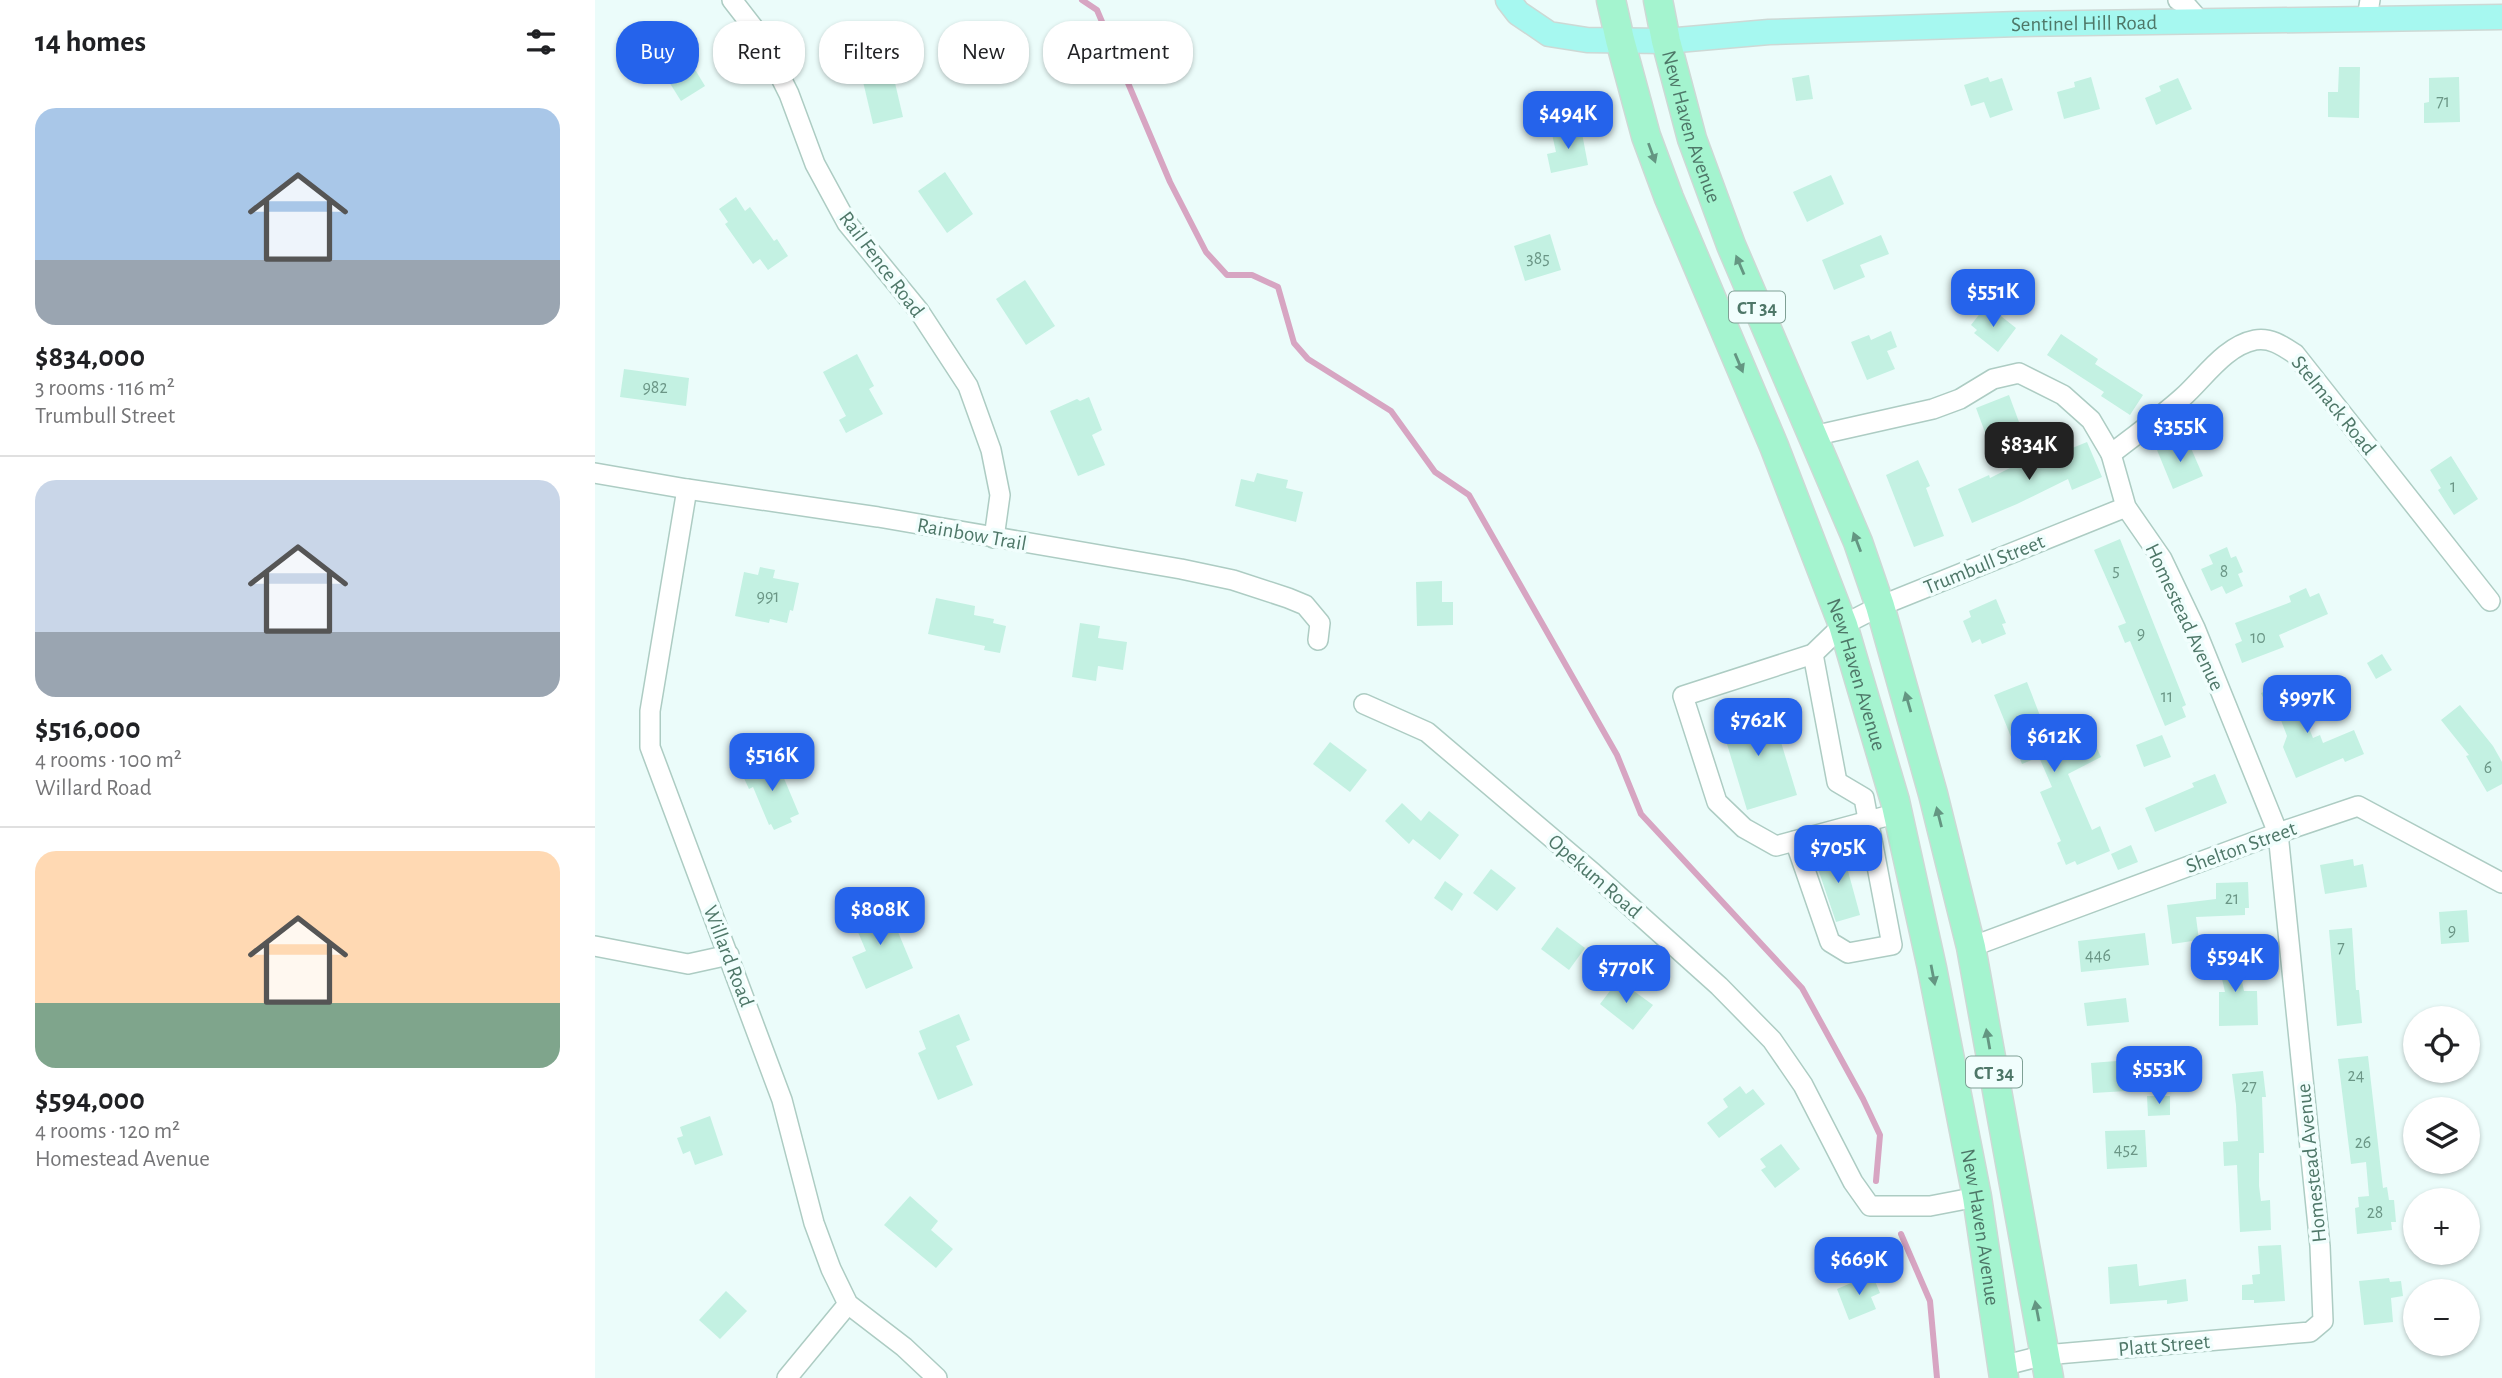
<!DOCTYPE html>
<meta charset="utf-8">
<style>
:root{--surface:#fff;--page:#f6f6f6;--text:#202124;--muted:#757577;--line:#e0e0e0;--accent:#2563eb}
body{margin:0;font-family:"Alegreya Sans",sans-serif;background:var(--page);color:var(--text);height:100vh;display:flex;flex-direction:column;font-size:26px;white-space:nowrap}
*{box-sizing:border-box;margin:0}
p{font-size:23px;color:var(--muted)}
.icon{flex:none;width:38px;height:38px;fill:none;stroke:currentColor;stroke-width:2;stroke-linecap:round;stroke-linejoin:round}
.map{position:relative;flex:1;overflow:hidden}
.details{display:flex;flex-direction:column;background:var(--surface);width:595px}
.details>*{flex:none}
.banner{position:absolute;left:21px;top:21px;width:665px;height:63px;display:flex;gap:14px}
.tools{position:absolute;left:1808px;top:1006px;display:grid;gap:14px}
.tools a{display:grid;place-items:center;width:77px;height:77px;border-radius:50%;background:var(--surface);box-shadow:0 2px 5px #0004;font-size:35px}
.price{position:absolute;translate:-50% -60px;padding:0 16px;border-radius:14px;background:var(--accent);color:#fff;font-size:23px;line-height:46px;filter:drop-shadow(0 2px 4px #0008)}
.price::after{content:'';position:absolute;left:50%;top:42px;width:21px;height:16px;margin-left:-10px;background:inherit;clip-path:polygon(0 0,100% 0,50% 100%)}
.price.selected{background:#222;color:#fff}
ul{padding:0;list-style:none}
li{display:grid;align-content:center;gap:14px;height:371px;padding:0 35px}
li+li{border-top:2px solid var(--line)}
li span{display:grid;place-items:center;height:217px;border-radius:21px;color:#555}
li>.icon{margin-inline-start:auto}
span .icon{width:126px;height:126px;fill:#fffc;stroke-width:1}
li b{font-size:30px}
h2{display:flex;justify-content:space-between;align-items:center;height:84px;padding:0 35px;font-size:30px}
.pill{padding:0 24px;border-radius:28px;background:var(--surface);box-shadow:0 2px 5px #0004;font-size:24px;line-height:63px}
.pill.selected{background:var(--accent);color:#fff}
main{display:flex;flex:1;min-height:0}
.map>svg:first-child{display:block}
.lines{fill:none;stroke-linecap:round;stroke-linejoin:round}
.stream{stroke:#d7a5c2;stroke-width:6}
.building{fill:#c3f1e2}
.minor-casing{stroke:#adccc3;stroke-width:22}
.major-casing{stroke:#cdd9d5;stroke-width:27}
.highway-casing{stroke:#cdd9d5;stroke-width:31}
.minor{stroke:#fff;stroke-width:19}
.major{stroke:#a6f8f0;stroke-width:24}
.highway{stroke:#a4f4cf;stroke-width:28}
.oneway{fill:#649682}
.labels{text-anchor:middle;stroke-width:7;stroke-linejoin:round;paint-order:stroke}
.number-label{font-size:18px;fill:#6b9686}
.shield{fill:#f1fefd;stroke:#7fa095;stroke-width:2}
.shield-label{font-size:19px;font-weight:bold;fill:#4e7768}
.street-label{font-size:21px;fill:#4e7768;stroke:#f1fefd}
</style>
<main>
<section class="details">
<h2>14 homes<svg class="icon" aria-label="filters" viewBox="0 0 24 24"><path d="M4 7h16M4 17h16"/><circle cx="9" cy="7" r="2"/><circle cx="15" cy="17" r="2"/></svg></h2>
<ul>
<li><span style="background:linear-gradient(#a9c7e8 70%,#9aa5b1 0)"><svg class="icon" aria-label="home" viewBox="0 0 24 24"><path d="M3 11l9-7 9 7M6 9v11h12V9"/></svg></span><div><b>$834,000</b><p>3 rooms · 116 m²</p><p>Trumbull Street</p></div></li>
<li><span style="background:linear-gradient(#c9d6e8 70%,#9aa5b1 0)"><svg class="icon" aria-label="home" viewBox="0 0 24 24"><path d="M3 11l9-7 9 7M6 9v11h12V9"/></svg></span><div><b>$516,000</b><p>4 rooms · 100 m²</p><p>Willard Road</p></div></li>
<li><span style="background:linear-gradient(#ffd9b3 70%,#7fa58c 0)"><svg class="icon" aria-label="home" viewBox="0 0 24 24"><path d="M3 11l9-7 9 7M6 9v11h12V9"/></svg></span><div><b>$594,000</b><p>4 rooms · 120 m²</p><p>Homestead Avenue</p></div></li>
</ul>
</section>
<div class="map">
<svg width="1907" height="1378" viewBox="0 0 1907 1378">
<rect width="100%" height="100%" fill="#ebfcfa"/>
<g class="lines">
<g class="stream">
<path d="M487,0L502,10L575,182L611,252L632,275H657L683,287L699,343L713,359L796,411L840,472L874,495L1022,755L1046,814L1207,988L1268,1099L1285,1135L1281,1181"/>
<path d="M1306,1234L1335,1301L1342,1378"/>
</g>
</g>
<g class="building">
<path d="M76,30L110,86L86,101L51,45Z"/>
<path d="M292,49L308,117L278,124L262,56Z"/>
<path d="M1744,67H1765L1764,118L1733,117V92H1743Z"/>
<path d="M1214,75L1218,99L1201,101L1197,78Z"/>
<path d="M1393,77L1395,82L1407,78L1418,110L1395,118L1389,102L1376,106L1369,85Z"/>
<path d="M1496,77L1505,109L1469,119L1462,92L1480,87L1479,82Z"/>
<path d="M1864,77L1865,122L1829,123V103L1834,102V78Z"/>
<path d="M1583,78L1597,109L1561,125L1550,98L1566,91L1564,86Z"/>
<path d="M986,128L993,165L956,173L952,154L961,152L957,134Z"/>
<path d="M350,172L378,214L352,233L323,191Z"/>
<path d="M1236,175L1249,204L1212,222L1198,192Z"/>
<path d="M141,197L150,211L155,207L179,241L182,239L193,256L173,270L165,259L158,264L130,224L133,222L124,209Z"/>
<path d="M955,234L966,270L930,281L919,246Z"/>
<path d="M1286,235L1294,254L1265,265L1270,277L1239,290L1227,260Z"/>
<path d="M430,280L460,326L431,345L401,299Z"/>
<path d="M1390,307L1395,311L1397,309L1421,328L1403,352L1379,333L1382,330L1376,325Z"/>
<path d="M1296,331L1302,347L1292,351L1300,369L1272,380L1256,342L1274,335L1276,340Z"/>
<path d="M1466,334L1503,359L1500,364L1548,395L1535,415L1506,396L1509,392L1452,355Z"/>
<path d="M262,354L279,386L274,389L288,414L251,433L244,420L251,416L228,372Z"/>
<path d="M29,369L94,378L91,406L25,397Z"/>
<path d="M1414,395L1424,422L1391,435L1381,408Z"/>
<path d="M494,397L507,430L497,435L510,465L483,476L455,411L482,399L485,401Z"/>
<path d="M1592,439L1608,476L1578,489L1562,450Z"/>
<path d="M1492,442L1507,477L1477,490L1473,479L1422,504L1377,523L1363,489L1394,475L1395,478L1435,458L1438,464Z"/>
<path d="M1856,456L1883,499L1859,515L1843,490L1846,488L1835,470Z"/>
<path d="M1323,460L1335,486L1331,488L1349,536L1319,547L1291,475Z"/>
<path d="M662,473L693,480L691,488L708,492L701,522L640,506L646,479L659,482Z"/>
<path d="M1525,539L1591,705L1587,707L1591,717L1570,726L1535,641L1530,643L1523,626L1531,623L1499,550Z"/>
<path d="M1632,547L1636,558L1641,556L1648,572L1643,574L1648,586L1631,594L1627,586L1616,591L1606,569L1618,564L1614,555Z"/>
<path d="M165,567L180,570L178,578L204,583L198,611L195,610L192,623L175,619L174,623L140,616L149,572L163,575Z"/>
<path d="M847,581V602H858V625L822,626L821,582Z"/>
<path d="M1711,588L1715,597L1724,593L1733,614L1684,635L1689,647L1647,663L1640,644L1647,641L1640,623L1696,602L1694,596Z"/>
<path d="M341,598L380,606L379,615L399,619L398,623L411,626L405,653L389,650L390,646L333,634Z"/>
<path d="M1401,599L1411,623L1407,624L1411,634L1387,644L1385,639L1377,643L1368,621L1376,617L1374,611Z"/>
<path d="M485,623L505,626L503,638L532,642L528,670L503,666L501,681L477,677Z"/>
<path d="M1787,654L1797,670L1781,679L1772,663Z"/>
<path d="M1432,682L1449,726L1455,723L1469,757L1499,742L1506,757L1473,774L1497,830L1505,826L1515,851L1482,865L1480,861L1471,865L1462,843L1466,841L1445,792L1457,787L1444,757L1427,764L1399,695Z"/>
<path d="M1692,682L1698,696L1705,692L1711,707L1706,709L1718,738L1725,735L1728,743L1759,730L1769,754L1750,762L1748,758L1701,778L1688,747L1692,736L1684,715L1677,718L1666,693Z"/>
<path d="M1865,705L1898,746L1907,762V784L1892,792L1871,756L1874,755L1846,720Z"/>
<path d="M1175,706L1202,795L1152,810L1125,721Z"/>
<path d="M1567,735L1576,757L1549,767L1541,745Z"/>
<path d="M735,742L772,770L755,792L718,764Z"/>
<path d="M180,757L204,814L195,818L197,822L179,830L176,824L174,825L158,787L154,789L147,774L154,771L153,768Z"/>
<path d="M1620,774L1632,803L1560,832L1550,808L1599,787L1597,783Z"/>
<path d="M807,803L826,821L834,811L864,835L845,860L818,839L814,844L790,821Z"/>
<path d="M1536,845L1543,862L1523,870L1516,854Z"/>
<path d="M1247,849L1265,915L1241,922L1219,857Z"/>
<path d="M1758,859L1759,866L1768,864L1772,887L1730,894L1725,865Z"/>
<path d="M896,869L921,888L902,911L878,893Z"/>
<path d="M850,881L868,894L857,911L839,898Z"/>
<path d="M1653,882L1654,908H1650V915L1601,917L1604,940L1577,944L1572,905L1621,899V883Z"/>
<path d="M291,903L318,968L271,989L257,957L271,951L257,918Z"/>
<path d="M1872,910L1874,942L1846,944L1844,912Z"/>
<path d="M962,927L990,948L974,970L946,949Z"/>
<path d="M1757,928L1761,990H1764L1767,1023L1742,1026L1734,930Z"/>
<path d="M1550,933L1554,965L1486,972L1483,941Z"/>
<path d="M1640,949L1649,991H1662L1663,1025L1624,1026V992H1630L1621,953Z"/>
<path d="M1021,983L1029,989L1032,986L1058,1005L1038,1030L1005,1004Z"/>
<path d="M1531,998L1534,1022L1492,1026L1489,1003Z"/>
<path d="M364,1014L375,1040L361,1046L378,1085L343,1100L323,1053L331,1049L324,1031Z"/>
<path d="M1773,1056L1788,1188L1792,1187L1794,1200H1799L1801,1222H1796L1797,1230L1762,1234L1760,1208L1764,1207L1763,1197L1774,1196L1771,1162L1756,1164L1743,1059Z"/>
<path d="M1547,1059L1549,1090L1498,1093L1496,1063Z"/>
<path d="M1668,1071L1671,1097H1667L1669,1153H1664V1186L1666,1201L1675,1200L1676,1230L1645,1232L1642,1165L1629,1166L1628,1142L1643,1141L1641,1105L1637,1074Z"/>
<path d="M1145,1086L1151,1094L1158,1089L1170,1104L1124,1138L1112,1123L1133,1107L1128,1099Z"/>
<path d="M1552,1096H1575V1115L1553,1116Z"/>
<path d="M115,1116L128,1155L100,1165L95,1151L88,1154L82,1138L88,1136L85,1127Z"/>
<path d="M1550,1130L1552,1167L1512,1169L1510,1131Z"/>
<path d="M1186,1144L1205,1169L1180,1188L1166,1170L1171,1167L1165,1159Z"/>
<path d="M315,1196L343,1221L336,1230L358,1249L341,1268L289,1225Z"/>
<path d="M1686,1245L1690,1301L1659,1303V1300H1647V1285L1658,1284L1657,1275L1665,1274L1663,1246Z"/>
<path d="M1542,1264L1544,1286L1591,1279L1593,1301L1572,1304V1300L1515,1304L1513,1267Z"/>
<path d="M1277,1274L1285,1293L1276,1297L1281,1309L1254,1320L1242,1289Z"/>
<path d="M1794,1278L1795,1282L1806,1281L1808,1296L1796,1298L1798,1322L1769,1325L1764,1281Z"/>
<path d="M131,1291L152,1311L125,1339L104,1320Z"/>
</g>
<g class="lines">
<defs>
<g id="minor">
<path d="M137,0L165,36L194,94L220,164L252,223L324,311L373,386L396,450L405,495L399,538"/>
<path d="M1583,0L1590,4L1605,21"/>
<path d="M1772,18L1775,0"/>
<path d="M1218,436L1338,409L1365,399L1398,379L1424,373L1468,395L1496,420L1516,454L1531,507L1567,559L1600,628L1683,833L1725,1246L1728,1321L1715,1332L1450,1355L1407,1366"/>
<path d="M1516,454C1540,435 1566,417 1588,397C1610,377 1630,346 1660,340C1675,337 1688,346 1700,354L1895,601"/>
<path d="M0,473L92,489L283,517L586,569L638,580L693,598L710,605L725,623L723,640"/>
<path d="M92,489L55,711V747L187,1100L219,1223L236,1269L253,1304L309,1347L342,1378"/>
<path d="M769,704L832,732L998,873L1124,986L1177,1040L1208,1085L1258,1182L1275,1206H1335L1382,1197"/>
<path d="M1303,813L1181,846L1149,828L1122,802L1088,696L1218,654L1248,625L1285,606L1531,507"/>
<path d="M1200,841L1235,942L1253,953L1297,945L1269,798L1242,782L1218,654"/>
<path d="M0,946L93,964L134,955"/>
<path d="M1376,947L1683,833L1763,806L1907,883"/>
<path d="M192,1378L253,1304"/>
</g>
<g id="major">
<path id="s1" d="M913,0L923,13L954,34L992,40L1071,41L1174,32L1424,24L1907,17"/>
</g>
<g id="highway">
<path id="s2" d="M1016,0L1025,40L1051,136L1074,198L1179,446L1248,625L1300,801L1337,968L1382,1197L1409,1378"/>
<path id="s3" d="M1063,0L1071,41L1097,139L1136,245L1263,542L1285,606L1338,794L1376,947L1454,1378"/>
</g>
</defs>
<use href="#minor" class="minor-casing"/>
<use href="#major" class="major-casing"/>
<use href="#highway" class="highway-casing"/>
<use href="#minor" class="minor"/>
<use href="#major" class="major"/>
<use href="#highway" class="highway"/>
</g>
<defs><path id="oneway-solid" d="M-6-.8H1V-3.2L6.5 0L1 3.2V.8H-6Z" transform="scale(1.75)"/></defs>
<g class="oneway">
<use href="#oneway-solid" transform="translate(1057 153) rotate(70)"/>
<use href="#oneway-solid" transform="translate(1145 265) rotate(-113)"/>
<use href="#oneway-solid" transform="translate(1144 363) rotate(67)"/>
<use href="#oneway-solid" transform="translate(1262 542) rotate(-111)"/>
<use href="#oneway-solid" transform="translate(1313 702) rotate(-106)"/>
<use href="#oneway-solid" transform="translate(1344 817) rotate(-104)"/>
<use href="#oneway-solid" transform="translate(1338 975) rotate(79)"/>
<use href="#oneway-solid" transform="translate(1393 1039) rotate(-100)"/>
<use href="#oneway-solid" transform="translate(1442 1311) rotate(-101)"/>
</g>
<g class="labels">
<g class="number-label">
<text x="1848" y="107">71</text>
<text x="943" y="264">385</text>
<text x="60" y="393">982</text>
<text x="1858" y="492">1</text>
<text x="1521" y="576">5</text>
<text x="1629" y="577">8</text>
<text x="173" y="602">991</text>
<text x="1546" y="639">9</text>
<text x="1663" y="643">10</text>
<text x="1572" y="702">11</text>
<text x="1893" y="773">6</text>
<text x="1637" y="904">21</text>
<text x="1857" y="936">9</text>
<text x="1746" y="953">7</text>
<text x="1503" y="961">446</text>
<text x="1761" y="1081">24</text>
<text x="1654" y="1092">27</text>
<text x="1768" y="1148">26</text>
<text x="1531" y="1155">452</text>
<text x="1780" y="1218">28</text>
</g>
<g class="shield">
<rect x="1134" y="291.5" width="56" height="31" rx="5"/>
<rect x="1371" y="1056.5" width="56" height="31" rx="5"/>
</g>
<g class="shield-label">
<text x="1162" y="314">CT 34</text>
<text x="1399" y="1079">CT 34</text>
</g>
<g class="street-label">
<text dy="7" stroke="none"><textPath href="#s1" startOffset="590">Sentinel Hill Road</textPath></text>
<text dy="7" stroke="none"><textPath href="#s3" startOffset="131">New Haven Avenue</textPath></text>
<text transform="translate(287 264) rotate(53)" y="7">Rail Fence Road</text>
<text transform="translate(1739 405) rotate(51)" y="7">Stelmack Road</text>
<text transform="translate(377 534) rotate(10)" y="7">Rainbow Trail</text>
<text transform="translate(1389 564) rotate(-22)" y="7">Trumbull Street</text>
<text transform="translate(1590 617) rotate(65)" y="7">Homestead Avenue</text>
<text dy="7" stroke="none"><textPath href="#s2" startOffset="719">New Haven Avenue</textPath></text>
<text transform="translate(1646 847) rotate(-20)" y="7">Shelton Street</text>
<text transform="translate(1000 876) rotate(41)" y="7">Opekum Road</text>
<text transform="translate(134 956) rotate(69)" y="7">Willard Road</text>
<text transform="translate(1716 1163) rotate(-96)" y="7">Homestead Avenue</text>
<text dy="7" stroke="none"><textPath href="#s2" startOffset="1286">New Haven Avenue</textPath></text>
<text transform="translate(1569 1345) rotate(-5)" y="7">Platt Street</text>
</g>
</g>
</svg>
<div class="tools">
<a><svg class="icon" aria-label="locate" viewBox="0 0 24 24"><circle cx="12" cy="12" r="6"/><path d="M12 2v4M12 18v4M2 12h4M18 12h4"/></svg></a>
<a><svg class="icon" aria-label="layers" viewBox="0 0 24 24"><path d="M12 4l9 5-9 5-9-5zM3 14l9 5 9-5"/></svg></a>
<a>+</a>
<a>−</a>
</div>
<b class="price" style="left:973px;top:151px">$494K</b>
<b class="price" style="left:1398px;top:329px">$551K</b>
<b class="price" style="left:1585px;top:464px">$355K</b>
<b class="price selected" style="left:1434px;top:482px">$834K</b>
<b class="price" style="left:1712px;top:735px">$997K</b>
<b class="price" style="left:1163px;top:758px">$762K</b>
<b class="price" style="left:1459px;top:774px">$612K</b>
<b class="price" style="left:177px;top:793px">$516K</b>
<b class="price" style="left:1243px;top:885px">$705K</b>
<b class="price" style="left:285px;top:947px">$808K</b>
<b class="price" style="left:1640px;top:994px">$594K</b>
<b class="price" style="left:1031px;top:1005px">$770K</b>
<b class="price" style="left:1564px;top:1106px">$553K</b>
<b class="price" style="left:1264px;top:1297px">$669K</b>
<div class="banner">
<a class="pill selected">Buy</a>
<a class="pill">Rent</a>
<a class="pill">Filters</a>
<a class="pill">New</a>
<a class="pill">Apartment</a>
</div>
</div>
</main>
